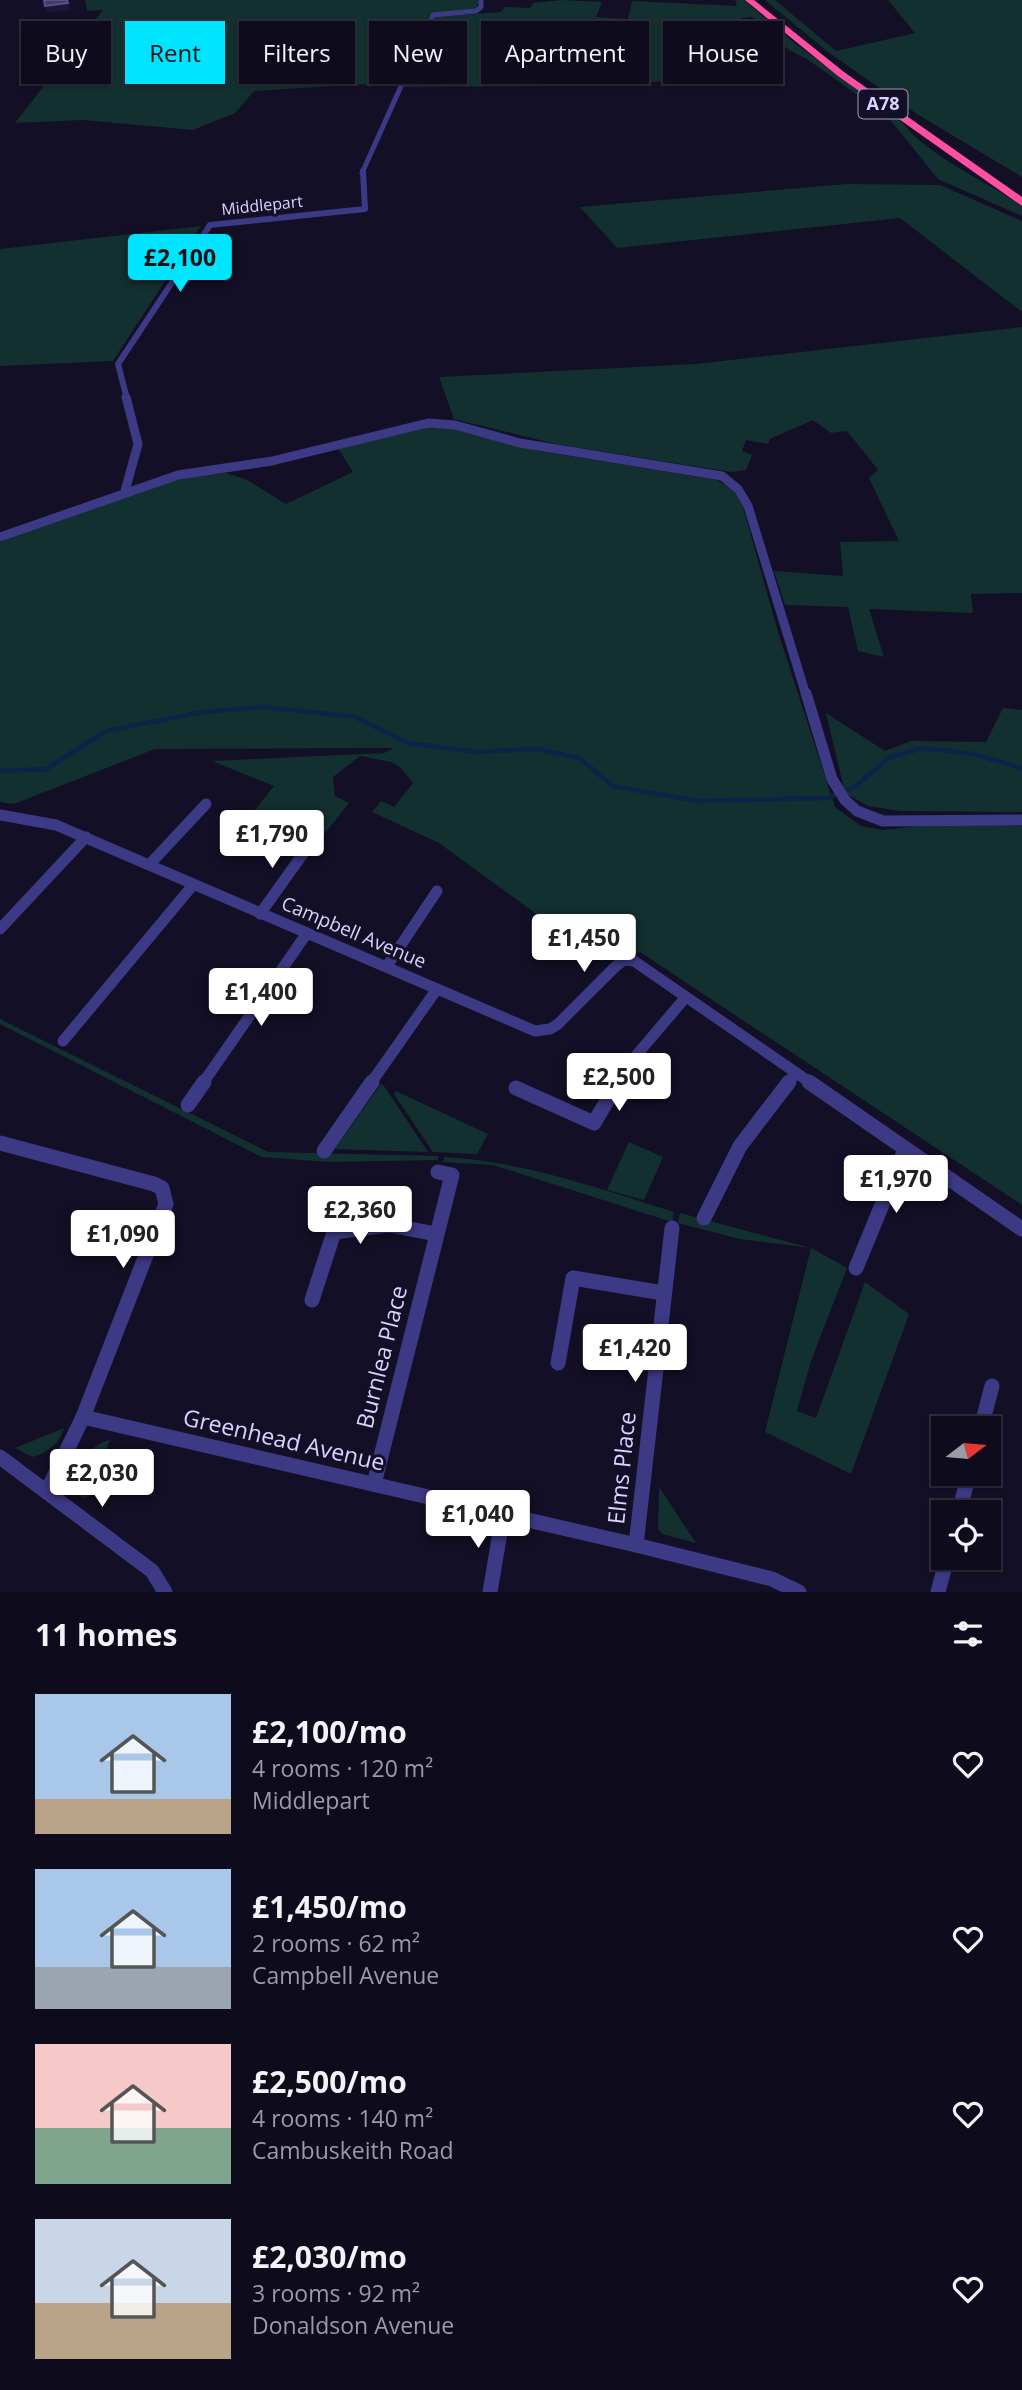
<!DOCTYPE html>
<meta charset="utf-8">
<style>
:root{--surface:#0e0b1c;--page:#171425;--text:#f1f3f6;--muted:#9b9ba3;--line:#2e2b3b;--accent:#00e5ff}
body{margin:0;font-family:"Open Sans",sans-serif;background:var(--page);color:var(--text);height:100vh;display:flex;flex-direction:column;font-size:26px;white-space:nowrap}
*{box-sizing:border-box;margin:0}
p{font-size:23px;color:var(--muted)}
.icon{flex:none;width:38px;height:38px;fill:none;stroke:currentColor;stroke-width:2;stroke-linecap:round;stroke-linejoin:round}
.map{position:relative;height:1592px;overflow:hidden}
.details{display:flex;flex-direction:column;background:var(--surface);flex:1}
.details>*{flex:none}
.guide{position:absolute;left:21px;top:21px;width:980px;height:63px;display:flex;gap:14px}
.needle{width:46px;rotate:74deg}
.controls{position:absolute;left:931px;top:1416px;display:grid;gap:14px}
.controls a{display:grid;place-items:center;width:70px;height:70px;border-radius:0px;background:var(--surface);box-shadow:0 2px 5px #0004,0 0 0 2px var(--line);font-size:35px}
.price{position:absolute;translate:-50% -60px;padding:0 16px;border-radius:7px;background:#fff;color:#222;font-size:23px;line-height:46px;filter:drop-shadow(0 2px 4px #0008)}
.price::after{content:'';position:absolute;left:50%;top:42px;width:21px;height:16px;margin-left:-10px;background:inherit;clip-path:polygon(0 0,100% 0,50% 100%)}
.price.on{background:var(--accent);color:#111}
ul{padding:0;list-style:none}
li{display:flex;align-items:center;gap:21px;height:175px;padding:0 35px}
li span{display:grid;place-items:center;flex:none;width:196px;height:140px;border-radius:0px;color:#555}
li>.icon{margin-inline-start:auto}
span .icon{width:84px;height:84px;fill:#fffc;stroke-width:1}
li b{font-size:30px}
h2{display:flex;justify-content:space-between;align-items:center;height:84px;padding:0 35px;font-size:30px}
.pill{padding:0 24px;border-radius:0px;background:var(--surface);box-shadow:0 2px 5px #0004,0 0 0 2px var(--line);font-size:24px;line-height:63px}
.pill.on{background:var(--accent);color:#111}
.map>svg:first-child{display:block}
.green{fill:#12302f}
.lines{fill:none;stroke-linecap:round;stroke-linejoin:round}
.stream{stroke:#0c2248;stroke-width:4.5}
.street-far4{stroke:#3d3a85;stroke-width:5}
.street-far3{stroke:#3d3a85;stroke-width:6}
.street-far2{stroke:#3d3a85;stroke-width:9}
.street-far1{stroke:#3d3a85;stroke-width:11}
.street{stroke:#3d3a85;stroke-width:15}
.highway{fill:#ff4fa3;fill-rule:evenodd}
.shaded-wall{fill:#1d163a}
.building{fill:#433a66;stroke:#5a527e;stroke-width:2}
.labels{text-anchor:middle;stroke-width:6;stroke-linejoin:round;paint-order:stroke}
.far-street-label{font-size:16px;fill:#d9d4ff;stroke:#130f26}
.shield{fill:#130f26;stroke:#9e99be;stroke-width:2}
.shield-label{font-size:18px;font-weight:bold;fill:#d9d4ff}
.street-label{font-size:19px;fill:#d9d4ff;stroke:#130f26}
.near-street-label{font-size:23px;fill:#d9d4ff;stroke:#130f26}
</style>
<div class="map">
<svg width="1022" height="1592" viewBox="0 0 1022 1592">
<rect width="100%" height="100%" fill="#130f26"/>
<g class="green">
<path d="M85,0H479L476,9L430,14L396,82L254,91L235,113L193,130L83,120L15,123L103,10L87,11Z"/>
<path d="M562,0L602,2L596,17L628,19L632,1L737,6L735,0H744L796,44L903,123C922,151 984,181 1014,201L1022,207V216L938,179L887,116L807,59L789,50L752,17L742,18L761,77L562,86L404,87L435,17L501,12L505,7L530,8L533,3Z"/>
<path d="M765,0H775L836,51L915,33L888,0H1022V177L917,114L828,52Z"/>
<path d="M847,184L940,185L1022,221V312L900,218L617,248L580,207Z"/>
<path d="M201,226L113,361L0,366V249Z"/>
<path d="M1022,327V593L971,594L973,613L869,609L884,657L858,651L848,607L785,605L774,571L843,576L840,542L899,541L869,478L878,470L847,431L831,433L813,420L770,439L768,444L746,440L742,451L752,455L746,470L731,472L556,444L454,419L439,377L696,364Z"/>
<path d="M446,426L539,451L717,480L733,490L743,507L778,632L835,807L861,826L883,830L918,826H1022V1205L640,952L601,961L439,843L372,812L381,801L394,807L413,783L400,767L391,762L360,756L333,777L335,796L349,803L317,843L250,816L274,786L212,761L384,753L394,748L155,749L14,804L0,802V542L163,483L196,475L226,473L247,480L286,504L353,472L337,447L414,427Z"/>
<path d="M1003,708L1022,710V812L900,811L868,806L845,793L826,713L885,751L911,741L986,742Z"/>
<path d="M0,1019L268,1152L438,1156V1160L329,1162L262,1157L0,1024Z"/>
<path d="M381,1084L384,1086L428,1152L335,1149Z"/>
<path d="M396,1091L488,1134L477,1154L433,1152L394,1094Z"/>
<path d="M629,1142L663,1157L644,1200L607,1190Z"/>
<path d="M444,1157C522,1161 600,1189 674,1212L672,1222L493,1165L443,1162Z"/>
<path d="M680,1213L811,1248L847,1268L811,1361L797,1411L816,1418L865,1282L909,1314L851,1474L765,1432L811,1248L740,1239L678,1223Z"/>
<path d="M64,1428C59,1444 48,1453 32,1457L15,1448Z"/>
<path d="M110,1440L86,1499C53,1489 86,1444 110,1440Z"/>
<path d="M659,1487L696,1543L662,1534L658,1529Z"/>
</g>
<g class="lines">
<path class="stream" d="M0,771L46,769L106,731L202,712L264,707L355,717L408,743L476,752L537,749L579,758L613,786L698,801L827,798L855,787L890,757L923,748L973,754L1022,768"/>
<path class="street-far4" d="M362,173L433,15L476,11L481,7V0"/>
<path class="street-far3" d="M127,399L118,364L210,225L365,209L363,171"/>
<g class="street-far2">
<path d="M125,491L138,444L126,397"/>
<path d="M0,537L178,475L272,461L428,423L455,425L520,443L722,476L738,489L748,506L806,695"/>
</g>
<g class="street-far1">
<path d="M806,693L832,779L845,800L857,811L883,821L1022,820"/>
<path d="M0,815L56,825L535,1031L550,1029L558,1024L616,966L624,960L634,961L811,1083"/>
<path d="M149,865L206,804"/>
<path d="M260,914L310,844"/>
<path d="M0,929L86,837"/>
<path d="M387,966L437,891"/>
<path d="M63,1041L193,885"/>
<path d="M203,1083L307,933"/>
<path d="M371,1083L437,989"/>
<path d="M617,1083L628,1065L685,998"/>
<path d="M788,1083L796,1073"/>
</g>
<g class="street">
<path d="M809,1082L1022,1229"/>
<path d="M516,1088L594,1123L618,1082"/>
<path d="M188,1105L204,1082"/>
<path d="M0,1143L154,1184L162,1188L166,1204L83,1417L47,1491"/>
<path d="M324,1151L372,1082"/>
<path d="M704,1218L740,1146L789,1082"/>
<path d="M856,1268L905,1149"/>
<path d="M312,1300L334,1232L389,1225L436,1234"/>
<path d="M558,1363L573,1278L663,1293"/>
<path d="M83,1417L636,1545L772,1579L799,1592"/>
<path d="M981,1428L992,1386"/>
<path d="M0,1457L152,1571L165,1592"/>
<path d="M374,1484L452,1175L438,1172"/>
<path d="M959,1512L969,1474"/>
<path d="M636,1545L672,1228"/>
<path d="M490,1592L503,1515"/>
<path d="M938,1592L947,1558"/>
</g>
<path class="highway" d="M745,0H754L844,72L1022,197V206L838,76Z"/>
</g>
<path class="shaded-wall" d="M68,0L70,10L47,13L45,6Z"/>
<path class="building" d="M44,0H67L68,3L45,6Z"/>
<g class="labels">
<g class="far-street-label">
<text transform="translate(262 205) rotate(-6)" y="6">Middlepart</text>
</g>
<rect class="shield" x="858.5" y="89.5" width="49" height="29" rx="5"/>
<g class="shield-label">
<text x="883" y="110">A78</text>
</g>
<g class="street-label">
<text transform="translate(354 932) rotate(23)" y="7">Campbell Avenue</text>
</g>
<g class="near-street-label">
<text transform="translate(382 1357) rotate(-76)" y="8">Burnlea Place</text>
<text transform="translate(284 1440) rotate(13)" y="8">Greenhead Avenue</text>
<text transform="translate(622 1468) rotate(-84)" y="8">Elms Place</text>
</g>
</g>
</svg>
<div class="controls">
<a><svg class="needle" viewBox="-14 -14 28 28"><path d="M0-13l5 13h-10z" fill="#e53935"/><path d="M0 13l5-13h-10z" fill="#9b9ba3"/></svg></a>
<a><svg class="icon" aria-label="locate" viewBox="0 0 24 24"><circle cx="12" cy="12" r="6"/><path d="M12 2v4M12 18v4M2 12h4M18 12h4"/></svg></a>
</div>
<b class="price on" style="left:180px;top:294px">£2,100</b>
<b class="price" style="left:272px;top:870px">£1,790</b>
<b class="price" style="left:584px;top:974px">£1,450</b>
<b class="price" style="left:261px;top:1028px">£1,400</b>
<b class="price" style="left:619px;top:1113px">£2,500</b>
<b class="price" style="left:896px;top:1215px">£1,970</b>
<b class="price" style="left:360px;top:1246px">£2,360</b>
<b class="price" style="left:123px;top:1270px">£1,090</b>
<b class="price" style="left:635px;top:1384px">£1,420</b>
<b class="price" style="left:102px;top:1509px">£2,030</b>
<b class="price" style="left:478px;top:1550px">£1,040</b>
<div class="guide">
<a class="pill">Buy</a>
<a class="pill on">Rent</a>
<a class="pill">Filters</a>
<a class="pill">New</a>
<a class="pill">Apartment</a>
<a class="pill">House</a>
</div>
</div>
<section class="details">
<h2>11 homes<svg class="icon" aria-label="filters" viewBox="0 0 24 24"><path d="M4 7h16M4 17h16"/><circle cx="9" cy="7" r="2"/><circle cx="15" cy="17" r="2"/></svg></h2>
<ul>
<li><span style="background:linear-gradient(#a9c7e8 75%,#b9a48a 0)"><svg class="icon" aria-label="home" viewBox="0 0 24 24"><path d="M3 11l9-7 9 7M6 9v11h12V9"/></svg></span><div><b>£2,100/mo</b><p>4 rooms · 120 m²</p><p>Middlepart</p></div><svg class="icon" aria-label="heart" viewBox="0 0 24 24"><path d="M12 20l-8-8c-3-5 5-10 8-4 3-6 11-1 8 4z"/></svg></li>
<li><span style="background:linear-gradient(#a9c7e8 70%,#9aa5b1 0)"><svg class="icon" aria-label="home" viewBox="0 0 24 24"><path d="M3 11l9-7 9 7M6 9v11h12V9"/></svg></span><div><b>£1,450/mo</b><p>2 rooms · 62 m²</p><p>Campbell Avenue</p></div><svg class="icon" aria-label="heart" viewBox="0 0 24 24"><path d="M12 20l-8-8c-3-5 5-10 8-4 3-6 11-1 8 4z"/></svg></li>
<li><span style="background:linear-gradient(#f6c9c9 60%,#7fa58c 0)"><svg class="icon" aria-label="home" viewBox="0 0 24 24"><path d="M3 11l9-7 9 7M6 9v11h12V9"/></svg></span><div><b>£2,500/mo</b><p>4 rooms · 140 m²</p><p>Cambuskeith Road</p></div><svg class="icon" aria-label="heart" viewBox="0 0 24 24"><path d="M12 20l-8-8c-3-5 5-10 8-4 3-6 11-1 8 4z"/></svg></li>
<li><span style="background:linear-gradient(#c9d6e8 60%,#b9a48a 0)"><svg class="icon" aria-label="home" viewBox="0 0 24 24"><path d="M3 11l9-7 9 7M6 9v11h12V9"/></svg></span><div><b>£2,030/mo</b><p>3 rooms · 92 m²</p><p>Donaldson Avenue</p></div><svg class="icon" aria-label="heart" viewBox="0 0 24 24"><path d="M12 20l-8-8c-3-5 5-10 8-4 3-6 11-1 8 4z"/></svg></li>
</ul>
</section>
